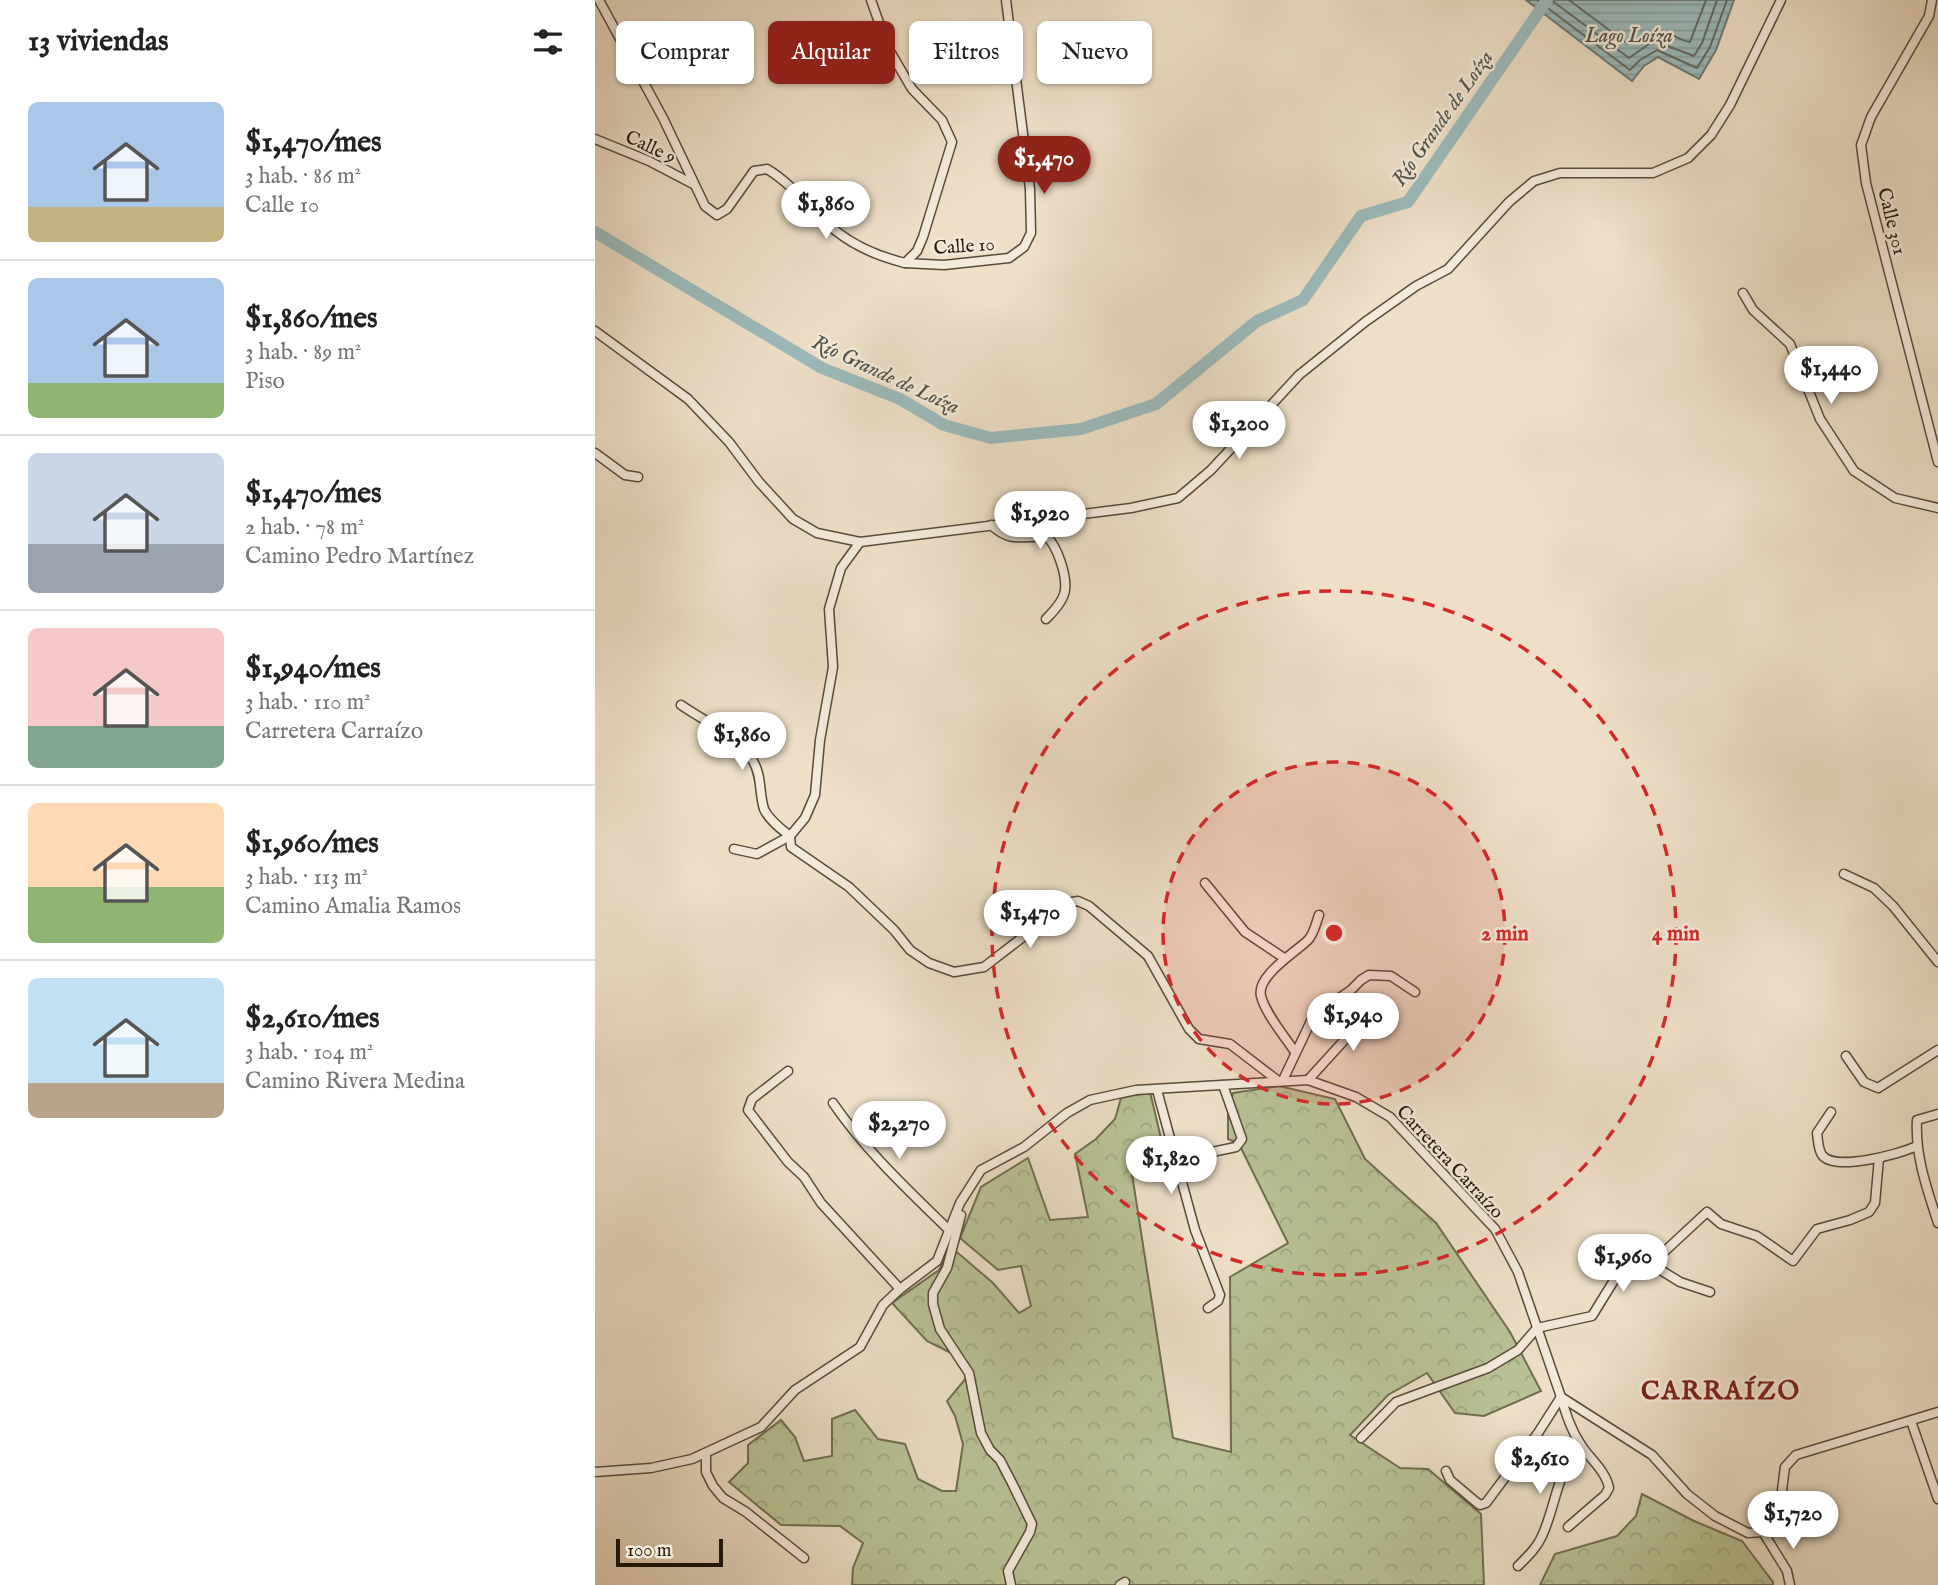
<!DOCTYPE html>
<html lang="es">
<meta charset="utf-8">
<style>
:root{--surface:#fff;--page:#f6f6f6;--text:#222;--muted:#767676;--line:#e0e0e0;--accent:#8f2418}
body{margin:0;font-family:"IM FELL English",serif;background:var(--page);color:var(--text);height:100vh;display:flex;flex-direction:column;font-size:26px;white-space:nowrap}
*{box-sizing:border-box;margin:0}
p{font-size:23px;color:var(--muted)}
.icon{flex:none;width:38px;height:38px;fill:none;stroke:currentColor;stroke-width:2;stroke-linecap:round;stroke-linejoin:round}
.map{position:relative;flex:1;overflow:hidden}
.panel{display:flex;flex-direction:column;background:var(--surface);width:595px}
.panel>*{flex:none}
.top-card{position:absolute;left:21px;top:21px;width:665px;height:63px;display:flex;gap:14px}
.scale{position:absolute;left:21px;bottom:18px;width:107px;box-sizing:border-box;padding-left:7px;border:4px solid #261908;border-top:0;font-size:19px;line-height:24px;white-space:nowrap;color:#261908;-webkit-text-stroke:5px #f4eada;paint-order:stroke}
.price{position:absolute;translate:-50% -60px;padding:0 16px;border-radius:24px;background:#fff;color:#222;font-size:23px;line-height:46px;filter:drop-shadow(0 2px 4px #0008)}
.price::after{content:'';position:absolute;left:50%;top:42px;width:21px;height:16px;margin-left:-10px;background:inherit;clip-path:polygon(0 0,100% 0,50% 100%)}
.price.active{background:var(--accent);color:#fff}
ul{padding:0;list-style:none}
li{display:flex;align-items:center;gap:21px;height:175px;padding:0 28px}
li+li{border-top:2px solid var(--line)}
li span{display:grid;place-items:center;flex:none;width:196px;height:140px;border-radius:10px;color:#555}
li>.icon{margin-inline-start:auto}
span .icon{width:84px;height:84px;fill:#fffc;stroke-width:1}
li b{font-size:30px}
h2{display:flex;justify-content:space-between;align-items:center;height:84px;padding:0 28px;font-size:30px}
.chip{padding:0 24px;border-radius:10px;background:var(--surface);box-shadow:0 2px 5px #0004;font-size:24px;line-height:63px}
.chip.active{background:var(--accent);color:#fff}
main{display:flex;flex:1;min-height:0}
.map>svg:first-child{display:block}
.forest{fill:url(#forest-crowns);stroke:#706e4e;stroke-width:2}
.water{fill:url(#water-rules);stroke:#6c7a74;stroke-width:2}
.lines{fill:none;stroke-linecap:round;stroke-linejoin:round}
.shore{stroke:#606a62;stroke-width:2}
.river{stroke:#9bbbbc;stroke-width:12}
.minor-casing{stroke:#584a38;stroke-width:11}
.minor{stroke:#f4eada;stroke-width:8}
.ring{fill:none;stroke:#d62828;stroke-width:3.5;stroke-dasharray:12 9}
.labels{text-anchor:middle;stroke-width:5;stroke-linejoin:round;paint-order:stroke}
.street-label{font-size:19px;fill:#261908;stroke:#f4eada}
.water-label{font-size:21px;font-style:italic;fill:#4f5247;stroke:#f4eada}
.district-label{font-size:26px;font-weight:bold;letter-spacing:2px;fill:#7a1f14;stroke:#f4eada}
.centre{fill:#d62828;stroke:#f4eada;stroke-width:3.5}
.ring-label{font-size:21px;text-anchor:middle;font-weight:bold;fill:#d62828;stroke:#f4eada;stroke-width:5;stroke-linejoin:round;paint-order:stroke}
</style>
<main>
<section class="panel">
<h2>13 viviendas<svg class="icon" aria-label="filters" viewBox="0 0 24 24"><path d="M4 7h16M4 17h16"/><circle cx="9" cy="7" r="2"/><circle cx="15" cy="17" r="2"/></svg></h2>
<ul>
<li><span style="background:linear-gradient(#a9c7e8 75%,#c2b280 0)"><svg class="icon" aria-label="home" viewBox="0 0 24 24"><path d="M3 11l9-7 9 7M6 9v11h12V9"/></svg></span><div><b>$1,470/mes</b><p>3 hab. · 86 m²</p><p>Calle 10</p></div></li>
<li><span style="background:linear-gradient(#a9c7e8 75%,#8fb573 0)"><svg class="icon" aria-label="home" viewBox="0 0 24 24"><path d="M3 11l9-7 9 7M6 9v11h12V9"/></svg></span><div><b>$1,860/mes</b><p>3 hab. · 89 m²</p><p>Piso</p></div></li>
<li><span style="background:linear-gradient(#c9d6e8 65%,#9aa5b1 0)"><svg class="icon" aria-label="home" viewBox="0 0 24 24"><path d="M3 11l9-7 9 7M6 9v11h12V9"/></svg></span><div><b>$1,470/mes</b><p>2 hab. · 78 m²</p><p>Camino Pedro Martínez</p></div></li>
<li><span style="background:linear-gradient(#f6c9c9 70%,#7fa58c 0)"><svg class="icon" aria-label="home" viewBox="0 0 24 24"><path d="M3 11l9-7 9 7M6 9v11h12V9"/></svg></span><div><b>$1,940/mes</b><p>3 hab. · 110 m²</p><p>Carretera Carraízo</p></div></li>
<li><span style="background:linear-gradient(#ffd9b3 60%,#8fb573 0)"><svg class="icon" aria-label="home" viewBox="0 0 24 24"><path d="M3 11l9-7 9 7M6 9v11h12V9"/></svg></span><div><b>$1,960/mes</b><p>3 hab. · 113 m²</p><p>Camino Amalia Ramos</p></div></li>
<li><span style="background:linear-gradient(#bfe0f5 75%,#b9a48a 0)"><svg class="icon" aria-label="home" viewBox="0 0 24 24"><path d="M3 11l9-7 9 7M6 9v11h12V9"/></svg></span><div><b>$2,610/mes</b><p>3 hab. · 104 m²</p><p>Camino Rivera Medina</p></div></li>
</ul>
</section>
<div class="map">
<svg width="1343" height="1585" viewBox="0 0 1343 1585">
<defs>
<pattern id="forest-crowns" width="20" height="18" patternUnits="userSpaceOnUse" patternTransform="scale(1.75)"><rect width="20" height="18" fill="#b9c295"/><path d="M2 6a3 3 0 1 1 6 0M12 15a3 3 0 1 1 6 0" fill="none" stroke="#9fa67f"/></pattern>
<pattern id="water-rules" width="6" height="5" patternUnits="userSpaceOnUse" patternTransform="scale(1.75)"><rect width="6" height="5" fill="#9bbbbc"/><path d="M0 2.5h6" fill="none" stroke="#85a0a0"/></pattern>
</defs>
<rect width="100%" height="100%" fill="#eedfc6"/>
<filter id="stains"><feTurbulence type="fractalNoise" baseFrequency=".00286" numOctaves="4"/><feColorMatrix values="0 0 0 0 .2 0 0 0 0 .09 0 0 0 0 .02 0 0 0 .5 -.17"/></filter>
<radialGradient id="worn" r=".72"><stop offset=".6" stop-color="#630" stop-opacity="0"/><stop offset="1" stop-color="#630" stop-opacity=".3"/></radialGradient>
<g class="forest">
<path d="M684,1086L740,1099L770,1159L841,1223L915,1332L946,1391L889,1416L860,1413L832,1373L793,1395L755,1435L805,1468L833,1469L886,1514L889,1585H257L258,1568L268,1543L245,1526L186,1525L134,1482L153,1463V1445L186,1420L200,1437L209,1461L237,1456V1419L260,1410L283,1439L310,1444L323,1479L347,1491H361L368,1444L360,1416L352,1401L372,1377L368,1359L332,1341L297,1303L344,1270L356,1247L398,1283L424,1313L436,1306L426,1266L403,1270L365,1238L386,1187L433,1158L455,1220L493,1217L480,1154L501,1139L520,1119L526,1098L555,1092L570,1155L537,1174L578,1438L636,1452L635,1277L693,1243L644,1144L633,1139V1110L638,1093Z"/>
<path d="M1047,1494L1099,1521L1147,1541L1178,1582V1585H945L960,1554L1022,1536L1041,1516Z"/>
</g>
<path class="water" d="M931,0H1139L1121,50L1104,79L1063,57L1049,66L1037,81Z"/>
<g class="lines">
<g class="shore">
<path d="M942,0L1035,70L1045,60L1062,50L1102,68L1115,47L1132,0"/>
<path d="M956,0L1034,58L1054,44L1062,42L1099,56L1107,43L1122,0"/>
<path d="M974,0L1033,44C1046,38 1057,27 1073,33C1080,36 1087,41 1095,42L1111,0"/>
</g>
<path class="river" d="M0,232L227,368L305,399L349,425L396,438L486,429L561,404L662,321L708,300L766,216L813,202L952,0"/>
<defs>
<g id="minor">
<path d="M4,0L68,118L110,206L122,215L132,209L159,171L172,169C199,185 216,211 241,231C261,247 286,257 310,263L322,251L328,237L357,142L347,120L317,89L293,48L276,0"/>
<path d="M1337,0L1334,16L1276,117L1266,145L1271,183L1343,462"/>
<path d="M209,66L292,44"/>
<path d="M0,139L54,161L98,184"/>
<path d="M310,263L349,265L414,258L429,247L436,233L435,189L411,0"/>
<path d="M1148,293L1158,310L1195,344L1225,419L1259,471L1300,498L1343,508"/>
<path d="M0,331L93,399L134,442L164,482L198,519L222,533L265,542L536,508L583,498L616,470L704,375L770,322L821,286L853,269L914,202L939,181L965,173H1058L1093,158L1116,135L1135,105L1186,0"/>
<path d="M0,453L30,475L43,477"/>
<path d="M396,525C417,544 427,535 452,537C462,546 472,575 470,590C469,600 458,612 451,619"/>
<path d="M86,705C109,721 143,736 158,761C167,776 164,793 169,809C174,820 186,829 195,836"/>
<path d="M195,836L196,847L254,887L299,930L315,950L334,963L359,972L389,967L472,903L483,901L494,906L553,956L594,1029L604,1039L635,1044L682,1080"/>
<path d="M139,849L162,854L195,836L210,818L220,795L225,740L238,667L234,609L246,568L265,542"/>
<path d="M1249,874L1279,888L1298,906L1343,962"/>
<path d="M610,883L650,932L689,958"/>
<path d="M700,1052C690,1037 670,1013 666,996C661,976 701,952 713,940C719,934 721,923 724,915"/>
<path d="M1251,1056L1269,1082L1283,1088L1343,1050"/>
<path d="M193,1071L157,1099L153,1110L193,1162L209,1177L226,1203L305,1289"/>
<path d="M688,1080L716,1021L725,1011L756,990L766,980L774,975L796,976L820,992"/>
<path d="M713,1080L755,1034L776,1021L784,1010"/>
<path d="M562,1090L600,1230L625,1295L623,1301L613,1308"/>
<path d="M238,1103C271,1151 313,1190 355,1231"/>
<path d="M1236,1112L1222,1133C1223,1140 1223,1149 1227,1155C1239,1172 1305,1154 1322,1146"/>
<path d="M1343,1114L1322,1120C1320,1156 1332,1189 1343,1223"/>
<path d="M617,1152L641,1147L647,1139L628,1085"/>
<path d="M366,1215L352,1268L338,1293V1304L345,1329L374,1373L386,1433L395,1450L405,1460L417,1483L437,1524L435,1532L413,1571L416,1585"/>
<path d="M1056,1264L1112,1212L1126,1224L1162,1236L1198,1261L1222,1229L1255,1220L1274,1212L1280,1203L1284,1158"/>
<path d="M966,1397C971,1414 976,1430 986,1445C995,1459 1011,1471 1014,1488L1010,1495L973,1527"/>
<path d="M1316,1421L1343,1499"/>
<path d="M766,1438L801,1402L893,1368L923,1350L942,1328L997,1316L1031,1261L1043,1256L1085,1282L1115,1292"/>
<path d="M111,1453V1472L118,1486L128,1498L151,1512L209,1558"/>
<path d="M851,1471L855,1480L881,1502L885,1505L891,1503L943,1433L966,1397"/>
<path d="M0,1472L56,1468L97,1459L166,1427L200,1390L265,1347L288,1305L305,1289L342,1261L365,1203L386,1170L429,1147L472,1113L495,1100L541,1090L713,1080L761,1097L795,1117L900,1229L923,1272L966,1397L1057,1455L1092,1494L1120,1516L1153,1533L1168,1532L1186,1498L1190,1467L1201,1455L1343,1412"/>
<path d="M1168,1532L1192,1571L1195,1585"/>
<path d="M923,1566C932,1557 942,1548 947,1536C961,1506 962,1469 986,1445"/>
<path d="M525,1585L530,1582"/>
</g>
</defs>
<use href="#minor" class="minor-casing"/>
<use href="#minor" class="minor"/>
</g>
<circle cx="739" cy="933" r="171" fill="#d62828" fill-opacity=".12"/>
<g class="ring">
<circle cx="739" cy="933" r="171"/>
<circle cx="739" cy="933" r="342"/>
</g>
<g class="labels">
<g class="street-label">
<text transform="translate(56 146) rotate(25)" y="7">Calle 9</text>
<text transform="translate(1298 221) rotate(76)" y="7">Calle 301</text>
<text transform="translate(369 245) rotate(-4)" y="7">Calle 10</text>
<text transform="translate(856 1161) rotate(47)" y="7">Carretera Carraízo</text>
</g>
<g class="water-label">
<text x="1034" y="42">Lago Loíza</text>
<text transform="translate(847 118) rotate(-55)" y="7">Río Grande de Loíza</text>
<text transform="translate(291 374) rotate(25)" y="7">Río Grande de Loíza</text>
</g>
<g class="district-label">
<text x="1126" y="1399">CARRAÍZO</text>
</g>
</g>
<circle cx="739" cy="933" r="10" class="centre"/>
<g class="ring-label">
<text x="910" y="940">2 min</text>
<text x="1081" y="940">4 min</text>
</g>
<rect width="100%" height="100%" filter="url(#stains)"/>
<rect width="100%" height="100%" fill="url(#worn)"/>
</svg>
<div class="scale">100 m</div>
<b class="price active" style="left:449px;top:196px">$1,470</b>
<b class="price" style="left:231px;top:241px">$1,860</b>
<b class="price" style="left:1236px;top:406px">$1,440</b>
<b class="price" style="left:644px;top:461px">$1,200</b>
<b class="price" style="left:445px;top:551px">$1,920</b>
<b class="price" style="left:147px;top:772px">$1,860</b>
<b class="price" style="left:435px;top:950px">$1,470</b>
<b class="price" style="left:758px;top:1053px">$1,940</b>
<b class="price" style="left:304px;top:1161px">$2,270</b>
<b class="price" style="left:576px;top:1196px">$1,820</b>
<b class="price" style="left:1028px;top:1294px">$1,960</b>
<b class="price" style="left:945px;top:1496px">$2,610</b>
<b class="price" style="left:1198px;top:1551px">$1,720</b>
<div class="top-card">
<a class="chip">Comprar</a>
<a class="chip active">Alquilar</a>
<a class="chip">Filtros</a>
<a class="chip">Nuevo</a>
</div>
</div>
</main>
